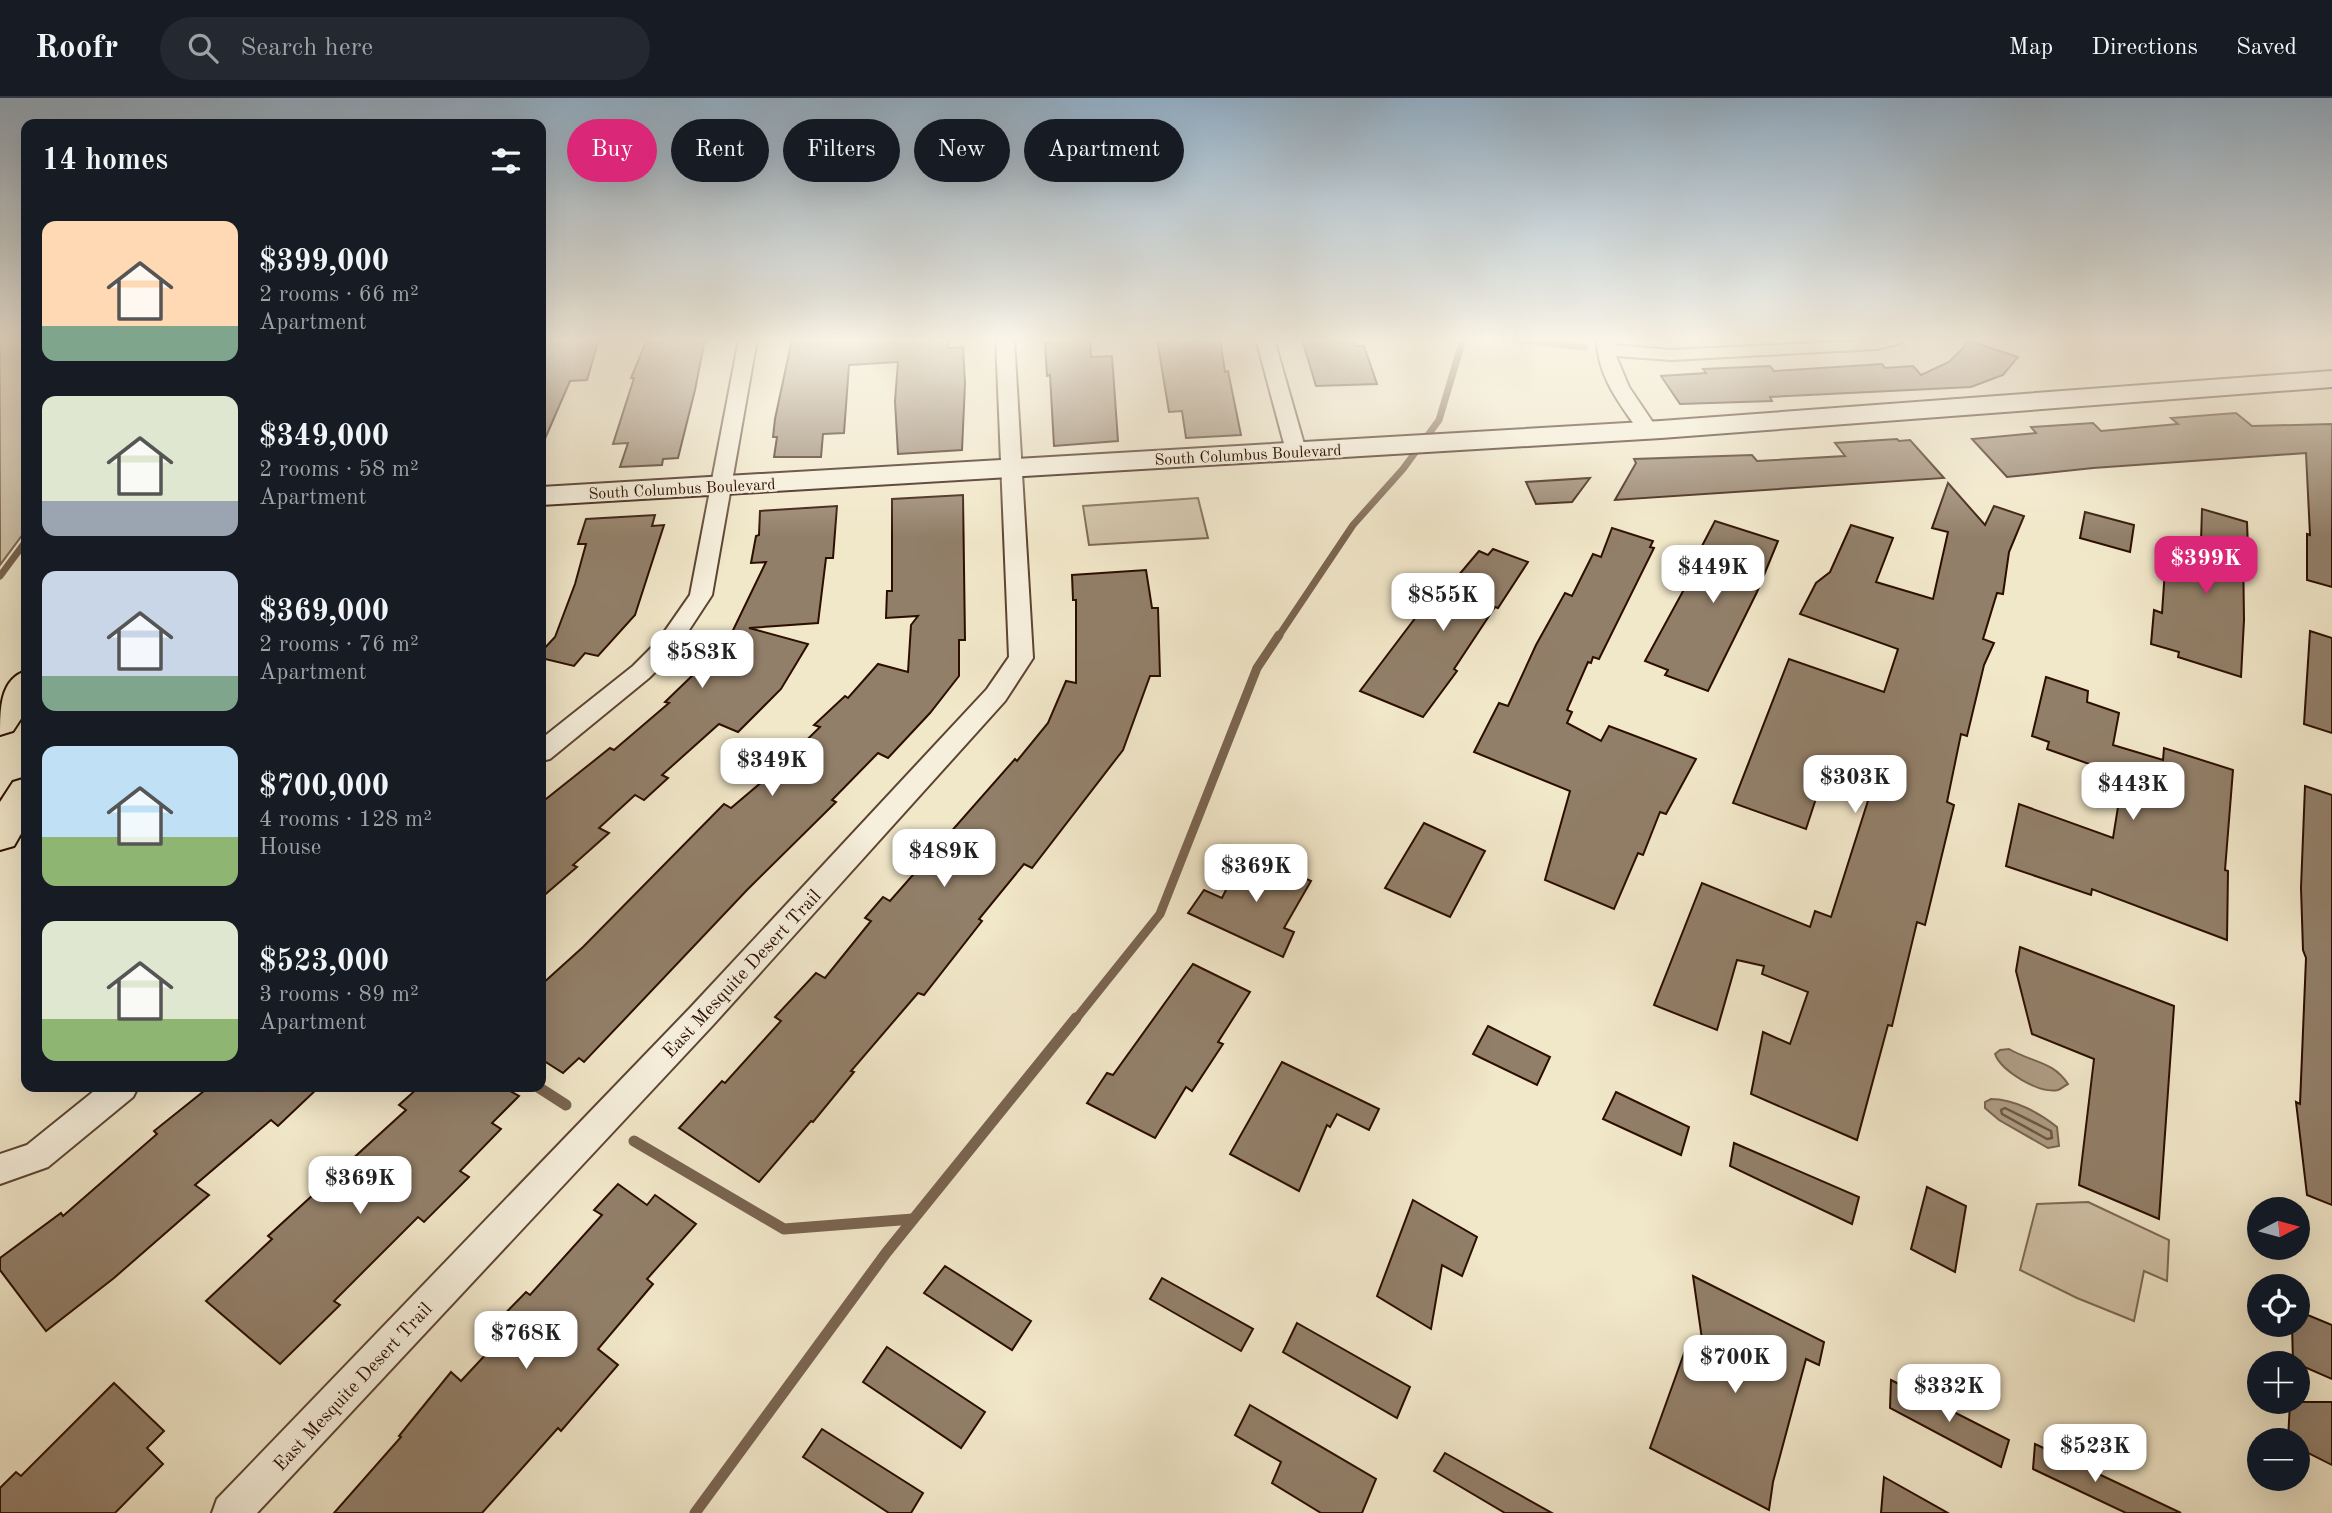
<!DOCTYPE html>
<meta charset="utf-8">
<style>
:root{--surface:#171b24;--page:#242831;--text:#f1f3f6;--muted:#9ea1a6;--line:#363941;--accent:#db2777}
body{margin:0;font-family:"Old Standard TT",serif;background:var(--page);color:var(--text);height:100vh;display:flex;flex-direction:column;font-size:26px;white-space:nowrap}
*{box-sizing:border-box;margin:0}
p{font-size:23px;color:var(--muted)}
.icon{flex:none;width:38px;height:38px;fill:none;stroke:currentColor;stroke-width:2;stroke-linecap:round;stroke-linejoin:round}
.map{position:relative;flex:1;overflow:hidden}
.details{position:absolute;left:21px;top:21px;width:525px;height:973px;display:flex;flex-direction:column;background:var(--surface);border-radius:14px;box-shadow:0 7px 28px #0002}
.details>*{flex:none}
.top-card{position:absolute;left:567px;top:21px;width:665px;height:63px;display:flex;gap:14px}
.needle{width:46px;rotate:84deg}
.controls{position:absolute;left:2247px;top:1099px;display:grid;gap:14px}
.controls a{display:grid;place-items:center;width:63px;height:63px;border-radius:50%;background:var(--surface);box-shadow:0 7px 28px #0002;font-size:35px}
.price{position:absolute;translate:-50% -60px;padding:0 16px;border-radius:14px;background:#fff;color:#222;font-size:23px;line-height:46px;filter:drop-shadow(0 2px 4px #0008)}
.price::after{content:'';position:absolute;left:50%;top:42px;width:21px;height:16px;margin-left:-10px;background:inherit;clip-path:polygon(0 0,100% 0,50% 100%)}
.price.active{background:var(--accent);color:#fff}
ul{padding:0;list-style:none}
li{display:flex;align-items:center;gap:21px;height:175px;padding:0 21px}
li span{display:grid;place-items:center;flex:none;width:196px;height:140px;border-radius:14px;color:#555}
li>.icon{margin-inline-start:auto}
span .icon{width:84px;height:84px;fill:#fffc;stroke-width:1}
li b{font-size:30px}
h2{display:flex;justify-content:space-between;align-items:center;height:84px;padding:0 21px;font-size:30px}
.tag{padding:0 24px;border-radius:32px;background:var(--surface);box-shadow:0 7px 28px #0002;font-size:24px;line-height:63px}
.tag.active{background:var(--accent);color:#fff}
header{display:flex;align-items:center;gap:42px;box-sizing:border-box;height:98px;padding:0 35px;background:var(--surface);border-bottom:2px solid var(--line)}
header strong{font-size:33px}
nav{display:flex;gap:38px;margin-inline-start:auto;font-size:24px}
.search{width:490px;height:63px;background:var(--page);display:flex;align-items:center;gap:18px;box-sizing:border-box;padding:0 24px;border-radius:38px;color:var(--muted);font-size:26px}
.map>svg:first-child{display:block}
.green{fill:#d0c2a7;stroke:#7e6854;stroke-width:2}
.water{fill:#ae9d85;stroke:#7a6450;stroke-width:2}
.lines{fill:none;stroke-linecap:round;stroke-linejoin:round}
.shore{stroke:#6d5642;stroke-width:2.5}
.stream-far2{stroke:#7a6450;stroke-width:7}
.stream-far1{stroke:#7a6450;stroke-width:9}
.stream{stroke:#7a6450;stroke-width:11}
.building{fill:#927f69;stroke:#2c0e00;stroke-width:2}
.street-casing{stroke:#5d4432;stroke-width:4}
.secondary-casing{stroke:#2c0e00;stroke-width:4}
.primary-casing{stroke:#2c0e00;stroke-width:4}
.street{fill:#f6efdc;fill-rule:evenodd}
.secondary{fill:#f6efdc;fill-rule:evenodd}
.primary{fill:#f1e7c9;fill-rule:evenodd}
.labels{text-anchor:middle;stroke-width:5;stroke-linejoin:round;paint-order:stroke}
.far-street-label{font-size:16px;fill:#2c0e00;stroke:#f6efdc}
.street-label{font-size:19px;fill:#2c0e00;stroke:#f6efdc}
</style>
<header>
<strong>Roofr</strong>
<div class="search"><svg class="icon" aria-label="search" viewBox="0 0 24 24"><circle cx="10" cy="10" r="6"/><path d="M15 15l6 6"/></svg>Search here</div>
<nav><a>Map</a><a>Directions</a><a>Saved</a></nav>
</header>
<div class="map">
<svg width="2332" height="1415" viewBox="0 0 2332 1415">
<rect width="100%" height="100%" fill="#f1e7c9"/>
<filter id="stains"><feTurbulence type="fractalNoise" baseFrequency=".00286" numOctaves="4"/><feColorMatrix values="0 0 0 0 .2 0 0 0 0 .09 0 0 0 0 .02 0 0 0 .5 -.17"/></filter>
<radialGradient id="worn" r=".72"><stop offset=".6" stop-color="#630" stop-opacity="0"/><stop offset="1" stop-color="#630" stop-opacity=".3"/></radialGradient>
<g class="green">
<path d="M0,241H26V432L0,467Z"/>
<path d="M1198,400L1208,440L1089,447L1083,408Z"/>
<path d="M2088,1104L2169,1142L2167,1183L2144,1173L2134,1223L2077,1200L2020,1172L2037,1106Z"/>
</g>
<g class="water">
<path d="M2009,951C2033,965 2053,963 2068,986C2064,988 2061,991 2058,992C2039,996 2001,973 1995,956L2000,952Z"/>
<path d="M1991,1001C2014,1001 2040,1015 2057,1029L2059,1048L2048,1050L1999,1022L1985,1010V1004Z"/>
</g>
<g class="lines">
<path class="shore" d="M2005,1010L2051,1033L2052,1040L2047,1041L2002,1016L2001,1012Z"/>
<g class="stream-far2">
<path d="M1513,241L1585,249"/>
<path d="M0,478L26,443"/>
<path d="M1278,539L1353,427L1403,371L1439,322L1463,241"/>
</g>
<path class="stream-far1" d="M1075,922L1160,816L1257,570L1279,537"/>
<g class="stream">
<path d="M538,989L566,1007"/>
<path d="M634,1043L784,1131L913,1121"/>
<path d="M695,1415L886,1155L1076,920"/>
</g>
</g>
<g class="building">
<path d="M541,241H599L587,282L570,283L541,350Z"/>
<path d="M705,241L695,292L678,360L663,361L662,367L620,369L628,345L613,346L634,280H631L646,244Z"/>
<path d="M792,241H949L948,250L963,249L965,285L962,352L898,356L895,303L898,264L849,267L844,335L823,336L821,359H774L777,339H773L775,321Z"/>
<path d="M1157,241H1220L1225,274L1228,273L1241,337L1186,340L1182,313L1169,314Z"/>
<path d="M1302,241H1354L1355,248H1364L1377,286L1316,288Z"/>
<path d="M1090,242L1091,259L1112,258L1118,343L1054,348L1050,277L1047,278L1045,245Z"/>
<path d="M1970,243L2018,259L2003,277L1971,289L1770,299L1772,303L1680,306L1661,278L1706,275L1703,271L1770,268L1774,273L1882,266L1885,270L1913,268L1921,277L1949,264Z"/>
<path d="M2236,315L2252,328L2332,326V489L2307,482V436L2310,437L2306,355L2093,370L2007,379L1972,341L2036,335L2031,329L2093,325L2101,333L2178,326L2171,320Z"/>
<path d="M1897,341L1899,343L1910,342L1944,380L1615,402L1636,365L1634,361L1752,357L1757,363L1845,358L1835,345Z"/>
<path d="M1590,380L1572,404L1536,406L1526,384Z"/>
<path d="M1948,385L1985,427L1994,408L2024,418L2009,454L2003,496L1997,495L1983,541L1994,545L1984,567L1967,638L1961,636L1947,704L1954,707L1925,827L1917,824L1892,928L1888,927L1857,1042L1751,996L1763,934L1790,946L1808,894L1762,876L1764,868L1737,862L1717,932L1654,907L1702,785L1810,829L1815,813L1831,819L1872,690L1825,673L1806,731L1733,705L1789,561L1884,594L1898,551L1800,516L1816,485L1830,474L1851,427L1893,440L1876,484L1933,501L1948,434L1932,430Z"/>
<path d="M963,397L965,542H959V578L930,615L888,660L878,655L832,702L836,704L747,792L584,964L579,960L563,975L541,961V887L583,849L724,706L731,710L776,672L820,629L814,627L845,598L848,600L878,566L908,574L911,527L918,518L886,520L887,493H892V401Z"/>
<path d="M837,408L833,460H826L818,525L749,530L808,546L781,591L738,634L719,626L662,677L668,680L644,702L635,697L599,730L609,735L573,767L577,769L541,800V705L610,650L614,652L669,605L665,604L696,574L706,579L723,553L766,464L751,465L756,438L759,437L760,413Z"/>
<path d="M2202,411L2247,424L2248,451L2243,450L2244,522L2241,579L2178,559L2179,554L2151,546L2154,512L2162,515L2167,443L2188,449V441L2201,444Z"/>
<path d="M2085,414L2134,427L2130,454L2080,440Z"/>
<path d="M655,417L652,428L664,427L635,517L598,558L585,555L574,568L541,560V554L555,539L575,486L586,446H578L586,421Z"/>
<path d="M1715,423L1778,443L1757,494L1708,593L1665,577L1668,572L1645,563L1694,473L1690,471Z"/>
<path d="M1612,430L1653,443L1650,449L1654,450L1599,561L1593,559L1591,565L1588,564L1567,612L1572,614L1567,625L1601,643L1609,628L1696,661L1666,716L1660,714L1643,757L1638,755L1614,811L1545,782L1570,693L1474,654L1499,605L1508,608L1536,547L1565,495L1572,498L1593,456L1601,459Z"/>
<path d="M1493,451L1528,464L1498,510L1495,509L1454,571L1457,573L1423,619L1360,593L1416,519L1437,481L1452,485L1479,453L1488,457Z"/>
<path d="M1146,472L1152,510H1158L1160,578H1150L1123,652L1032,770L1024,766L979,821L982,823L924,897L918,895L851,973L854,974L813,1024L811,1023L759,1084L679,1030L722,983L725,985L781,923L775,919L816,875L825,880L871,823L865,820L883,799L890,803L1015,661L1017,663L1048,625L1066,583L1076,585V502H1073L1072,477Z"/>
<path d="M2310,533L2332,540V635L2304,626Z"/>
<path d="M2046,579L2088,593L2087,604L2119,615L2113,647L2163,662L2164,650L2233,672L2225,772L2228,773L2227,842L2092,791L2091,797L2006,768L2019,706L2113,740L2123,678L2047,651L2049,644L2032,638Z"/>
<path d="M2305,688L2332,697V1107L2307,1097L2296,1004L2300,1006L2306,860L2303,852L2301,790Z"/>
<path d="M1424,725L1485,753L1450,819L1385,790Z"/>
<path d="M1245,753L1311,783L1284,830L1294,834L1283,859L1188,815L1204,792L1222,800Z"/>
<path d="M2020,849L2174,908L2159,1121L2079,1087L2094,961L2032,936L2016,873Z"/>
<path d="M1193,866L1250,894L1218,944L1223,946L1192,993L1186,989L1155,1040L1087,1005L1107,975L1113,977Z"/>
<path d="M1488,928L1550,959L1537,987L1473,956Z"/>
<path d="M1282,964L1379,1011L1369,1032L1337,1016L1330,1029L1327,1027L1299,1093L1230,1056Z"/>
<path d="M209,989H319L278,1028L271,1022L195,1087L209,1097L114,1180L46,1233L0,1172V1160L61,1115L63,1118L157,1036L154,1033Z"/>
<path d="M419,989H503L519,998L492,1025L501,1031L460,1073L469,1079L424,1124L418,1119L334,1203L340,1207L280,1266L206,1203L272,1141L268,1138L406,1012L399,1007Z"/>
<path d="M1616,994L1689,1029L1681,1057L1603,1021Z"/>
<path d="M1734,1045L1859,1099L1852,1126L1730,1068Z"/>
<path d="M618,1086L647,1107L655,1097L696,1126L647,1181L653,1186L598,1251L618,1267L561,1333L558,1330L482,1415H334L401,1339L399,1338L451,1274L461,1283L502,1239L491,1230L526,1194L530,1197L602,1117L594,1112Z"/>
<path d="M1927,1089L1966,1108L1955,1174L1911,1151Z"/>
<path d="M1413,1102L1477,1139L1462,1178L1442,1167L1431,1231L1377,1198Z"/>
<path d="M945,1168L1031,1223L1012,1252L924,1195Z"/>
<path d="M1693,1178L1824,1244L1819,1267L1806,1261L1773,1384L1769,1412L1650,1350L1687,1247L1704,1255Z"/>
<path d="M1162,1180L1253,1231L1241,1253L1150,1201Z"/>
<path d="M2298,1213L2332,1227V1281L2293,1264L2292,1227H2298Z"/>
<path d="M1297,1225L1410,1289L1397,1320L1283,1254Z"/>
<path d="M887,1249L985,1314L961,1350L863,1284Z"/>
<path d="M1891,1282L2009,1342L2001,1369L1890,1310Z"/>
<path d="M114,1285L164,1333L147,1350L163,1366L115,1415H0V1390L16,1374L21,1378Z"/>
<path d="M2290,1304H2332V1367L2298,1350V1342H2288Z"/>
<path d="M1250,1307L1376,1381L1362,1415H1321L1272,1385L1281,1364L1235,1337Z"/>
<path d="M822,1331L923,1395L911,1415H889L803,1359Z"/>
<path d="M2035,1346L2181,1415H2126L2033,1371Z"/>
<path d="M1445,1355L1552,1415H1505L1434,1373Z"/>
<path d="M1884,1379L1948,1415H1881Z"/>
</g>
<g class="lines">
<defs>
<g id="street">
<path d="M739,241H757L712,497L674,555L649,580L550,661L541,663V641L633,568L658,543L690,497Z"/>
<path d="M996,241H1014L1033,560L1005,603L713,927L257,1415H212L217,1401L691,909L987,591L1009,559Z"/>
<path d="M1256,241H1274L1306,353L1303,357H1289L1286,353Z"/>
<path d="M1597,241H1615V247L1671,252L1904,241L1901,245L1877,251L1671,262L1616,258L1629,289L1658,332L1648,338L1641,336C1620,306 1597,278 1597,241Z"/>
<path d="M99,989H138L133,999L48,1069L0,1086V1056L27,1047Z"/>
</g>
<path id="secondary" d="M2332,273V289L1661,340L541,407V389L1661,323Z"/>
<g id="primary">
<path d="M26,573V613L13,633L0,637C0,611 0,581 26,573Z"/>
<path d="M26,680V727L14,748L0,752V704L13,684Z"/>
</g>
</defs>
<use href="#street" class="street-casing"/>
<use href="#secondary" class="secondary-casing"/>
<use href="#primary" class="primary-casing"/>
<use href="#street" class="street"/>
<use href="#secondary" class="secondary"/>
<use href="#primary" class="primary"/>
</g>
<linearGradient id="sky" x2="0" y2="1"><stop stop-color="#91abc0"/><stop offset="0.55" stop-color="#f9f4e7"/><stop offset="1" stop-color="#f9f4e7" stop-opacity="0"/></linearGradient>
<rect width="2332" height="439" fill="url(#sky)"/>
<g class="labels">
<g class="far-street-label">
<text transform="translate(1248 356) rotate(-3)" y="6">South Columbus Boulevard</text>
<text transform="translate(682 390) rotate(-3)" y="6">South Columbus Boulevard</text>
</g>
<g class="street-label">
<text transform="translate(741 875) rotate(-47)" y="7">East Mesquite Desert Trail</text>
<text transform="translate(352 1288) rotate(-47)" y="7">East Mesquite Desert Trail</text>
</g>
</g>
<rect width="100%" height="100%" filter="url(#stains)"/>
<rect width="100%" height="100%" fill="url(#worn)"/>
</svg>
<div class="controls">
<a><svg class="needle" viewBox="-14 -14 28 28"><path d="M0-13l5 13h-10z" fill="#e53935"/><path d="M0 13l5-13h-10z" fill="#9ea1a6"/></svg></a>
<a><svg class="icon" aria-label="locate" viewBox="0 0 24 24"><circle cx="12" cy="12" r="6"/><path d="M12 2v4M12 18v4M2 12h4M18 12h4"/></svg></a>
<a>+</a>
<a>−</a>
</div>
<b class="price active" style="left:2206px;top:498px">$399K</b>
<b class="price" style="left:1713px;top:507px">$449K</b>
<b class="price" style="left:1443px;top:535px">$855K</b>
<b class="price" style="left:702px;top:592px">$583K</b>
<b class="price" style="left:772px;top:700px">$349K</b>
<b class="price" style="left:1855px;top:717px">$303K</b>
<b class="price" style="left:2133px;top:724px">$443K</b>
<b class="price" style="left:944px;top:791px">$489K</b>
<b class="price" style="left:1256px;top:806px">$369K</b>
<b class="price" style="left:360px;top:1118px">$369K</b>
<b class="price" style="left:526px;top:1273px">$768K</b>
<b class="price" style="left:1735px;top:1297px">$700K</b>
<b class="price" style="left:1949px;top:1326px">$332K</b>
<b class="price" style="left:2095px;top:1386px">$523K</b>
<div class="top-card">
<a class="tag active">Buy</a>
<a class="tag">Rent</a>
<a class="tag">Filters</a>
<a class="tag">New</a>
<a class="tag">Apartment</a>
</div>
<section class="details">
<h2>14 homes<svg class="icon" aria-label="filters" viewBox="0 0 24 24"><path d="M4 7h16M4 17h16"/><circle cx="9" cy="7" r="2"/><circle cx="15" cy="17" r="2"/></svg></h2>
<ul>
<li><span style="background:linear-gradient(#ffd9b3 75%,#7fa58c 0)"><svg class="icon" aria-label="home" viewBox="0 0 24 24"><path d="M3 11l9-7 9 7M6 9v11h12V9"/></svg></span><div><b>$399,000</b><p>2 rooms · 66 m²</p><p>Apartment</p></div></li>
<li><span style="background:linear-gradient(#dfe7d0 75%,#9aa5b1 0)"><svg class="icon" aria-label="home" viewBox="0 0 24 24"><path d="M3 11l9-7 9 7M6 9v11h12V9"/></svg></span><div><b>$349,000</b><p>2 rooms · 58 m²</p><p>Apartment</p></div></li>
<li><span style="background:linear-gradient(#c9d6e8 75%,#7fa58c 0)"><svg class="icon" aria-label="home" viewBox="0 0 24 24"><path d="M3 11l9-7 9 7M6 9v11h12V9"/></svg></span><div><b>$369,000</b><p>2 rooms · 76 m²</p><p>Apartment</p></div></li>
<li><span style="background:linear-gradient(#bfe0f5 65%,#8fb573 0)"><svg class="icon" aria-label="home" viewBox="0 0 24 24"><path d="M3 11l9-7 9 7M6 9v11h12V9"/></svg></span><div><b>$700,000</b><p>4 rooms · 128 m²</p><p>House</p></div></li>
<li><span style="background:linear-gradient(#dfe7d0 70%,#8fb573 0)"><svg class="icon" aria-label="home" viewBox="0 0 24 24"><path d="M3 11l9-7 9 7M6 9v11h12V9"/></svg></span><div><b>$523,000</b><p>3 rooms · 89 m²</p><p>Apartment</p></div></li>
</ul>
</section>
</div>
